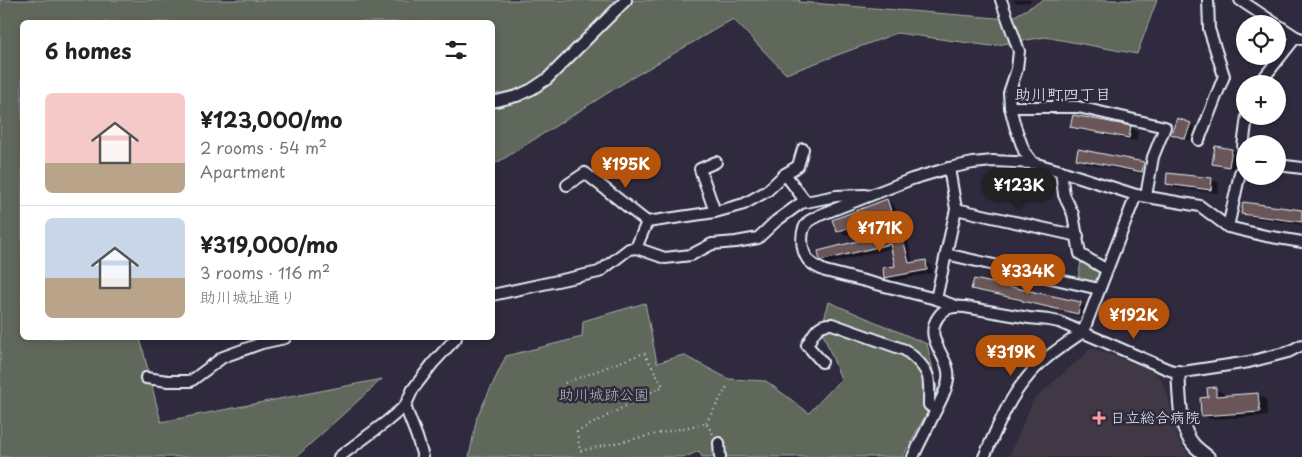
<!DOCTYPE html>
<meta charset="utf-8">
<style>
:root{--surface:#fff;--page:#f2f2f2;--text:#222;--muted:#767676;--line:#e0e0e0;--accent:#b45309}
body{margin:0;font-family:"Playpen Sans","Klee One",sans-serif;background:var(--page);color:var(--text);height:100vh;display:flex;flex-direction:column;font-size:19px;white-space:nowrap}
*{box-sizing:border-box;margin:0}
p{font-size:16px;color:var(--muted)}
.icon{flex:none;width:28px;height:28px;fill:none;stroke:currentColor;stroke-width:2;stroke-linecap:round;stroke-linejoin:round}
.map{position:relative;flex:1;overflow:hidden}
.details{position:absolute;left:20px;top:20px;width:475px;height:320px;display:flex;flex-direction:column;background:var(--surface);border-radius:8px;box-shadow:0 2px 8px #0003}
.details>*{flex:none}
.buttons{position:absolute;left:1236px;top:15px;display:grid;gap:10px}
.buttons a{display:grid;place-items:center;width:50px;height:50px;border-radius:50%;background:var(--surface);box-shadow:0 2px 8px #0003;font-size:25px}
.price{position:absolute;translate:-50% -42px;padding:0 11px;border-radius:18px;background:var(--accent);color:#fff;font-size:16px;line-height:32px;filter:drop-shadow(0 1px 2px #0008)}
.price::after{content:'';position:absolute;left:50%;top:30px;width:15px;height:11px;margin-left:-8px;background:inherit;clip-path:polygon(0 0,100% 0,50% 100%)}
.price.active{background:#222;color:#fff}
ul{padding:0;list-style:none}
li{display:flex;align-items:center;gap:15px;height:125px;padding:0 25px}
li+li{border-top:1px solid var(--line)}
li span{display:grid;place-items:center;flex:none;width:140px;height:100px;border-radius:8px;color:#555}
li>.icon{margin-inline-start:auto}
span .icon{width:60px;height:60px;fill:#fffc;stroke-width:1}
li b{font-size:21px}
h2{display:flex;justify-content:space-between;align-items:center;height:60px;padding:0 25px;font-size:21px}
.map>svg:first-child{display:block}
.built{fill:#413845}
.green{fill:#60685b;stroke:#a4acaa}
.shadow{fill:#0007}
.building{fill:#6a5758;stroke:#e8f1f8}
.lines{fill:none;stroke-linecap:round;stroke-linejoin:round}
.minor-casing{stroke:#e8f1f8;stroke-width:14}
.tertiary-casing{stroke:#e8f1f8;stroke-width:16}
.path{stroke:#e8f1f8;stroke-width:2;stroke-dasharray:1 4;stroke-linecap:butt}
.minor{stroke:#2f2a3d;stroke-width:10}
.tertiary{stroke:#2f2a3d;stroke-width:12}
.poi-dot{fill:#ff9aa2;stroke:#2f2a3d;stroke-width:2}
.labels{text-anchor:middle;stroke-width:5;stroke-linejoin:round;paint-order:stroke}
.park-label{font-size:15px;fill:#b2bab9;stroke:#2f2a3d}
.poi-label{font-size:15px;fill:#e8f1f8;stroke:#2f2a3d;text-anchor:start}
.neighbourhood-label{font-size:16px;fill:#e8f1f8;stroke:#2f2a3d}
</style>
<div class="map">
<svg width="1302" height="457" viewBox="0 0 1302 457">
<rect width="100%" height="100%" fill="#2f2a3d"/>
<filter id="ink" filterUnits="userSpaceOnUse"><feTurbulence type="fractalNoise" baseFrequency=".02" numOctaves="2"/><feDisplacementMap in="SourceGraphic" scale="10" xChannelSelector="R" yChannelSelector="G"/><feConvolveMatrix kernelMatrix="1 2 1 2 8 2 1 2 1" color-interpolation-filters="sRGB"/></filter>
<g filter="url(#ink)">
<path class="built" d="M1092,348L1150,369L1160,377L1168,396L1177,437L1183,447L1191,457H1009L1033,400Z"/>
<g class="green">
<path d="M0,0H800L799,2L1009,19L1043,0H1157L1137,54L1045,37L991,46L897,33L786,74L733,19L630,79L500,161L493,164L492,22H22V338H140L161,422L382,379L296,457H0Z"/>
<path d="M1082,257L1105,271L1099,288L1077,283Z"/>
<path d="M829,302L927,344L938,392L903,457H702L699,451L685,457H469L477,417L506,356L582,337L583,321L645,303L657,363L683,355L729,379L766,381L809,413L841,379L821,329Z"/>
</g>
<g class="shadow">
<path d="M1012,0H1030V2L1017,3Z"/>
<path d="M1190,124L1195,127L1190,141L1177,136Z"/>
<path d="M1072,126L1131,127L1138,132L1136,141L1079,130Z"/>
<path d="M1232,150L1236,153L1233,169L1218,166L1213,163Z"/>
<path d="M1077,158L1143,163L1151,167L1149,175L1084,163Z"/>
<path d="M1168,174L1212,179L1219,183L1218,193L1174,188L1167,184Z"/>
<path d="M887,200L894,205L898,215L845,235L838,231Z"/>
<path d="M1302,211V225L1250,217L1243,213Z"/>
<path d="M901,231L907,235L913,264L925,261L931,265L933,273L892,281L886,277L896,267L892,248L827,264L821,260Z"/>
<path d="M973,289L1080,304L1086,307L1084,317L1030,304L1025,302L979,292Z"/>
<path d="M1215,389L1223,393V397L1258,395L1266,399L1267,416L1210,419L1202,415L1209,398Z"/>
</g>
<g class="building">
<path d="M1073,115L1131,126L1129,138L1070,127Z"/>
<path d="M1177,118L1191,123L1185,139L1171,134Z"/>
<path d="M1215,146L1232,149L1229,167L1212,164Z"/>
<path d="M1078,149L1144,162L1142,172L1076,159Z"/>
<path d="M1167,173L1212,178L1211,190L1166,184Z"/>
<path d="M887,199L891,211L837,232L832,220Z"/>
<path d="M1243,202L1302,210V222L1241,214Z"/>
<path d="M901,230L909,263L926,260L927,270L884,278L883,268L895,266L890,244L820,261L818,251Z"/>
<path d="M974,279L1081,302L1078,314L1022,301V300L971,289Z"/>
<path d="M1216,387V396L1258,393L1260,412L1201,416L1200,398L1208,397L1207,388Z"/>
</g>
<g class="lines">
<defs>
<g id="minor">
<path d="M1001,0L1019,51L1017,69L1009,93L1010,107L1015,126L1024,151L1033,163"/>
<path d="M1240,0L1276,24"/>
<path d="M1278,25L1296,37"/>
<path d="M1259,84L1296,37L1302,39"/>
<path d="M492,102L517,96L532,89L547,79L626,0"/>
<path d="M1010,107H1078L1165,127L1153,157L1146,196"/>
<path d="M1199,140L1224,76L1209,29L1208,0"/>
<path d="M1245,150L1243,147L1247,116"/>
<path d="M1278,165L1302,168"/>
<path d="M1061,171L1064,195L1073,214L1080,254L1107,270"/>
<path d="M785,174L806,202"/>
<path d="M567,185L585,173L647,222L636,248"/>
<path d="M956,209L1078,236"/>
<path d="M715,212L700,169L716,162"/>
<path d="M647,222L715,212L744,204L767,191L785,174L798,166L803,149"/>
<path d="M1228,227L1240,173L1245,169"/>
<path d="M946,254L1099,289"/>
<path d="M492,295L599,272L629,249L636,248L665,258L691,255L712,244L736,242L758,238L776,221L801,203L836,196L865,195"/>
<path d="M936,299L956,209L949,168"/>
<path d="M956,306L936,299L825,271C819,268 813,266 808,260C801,250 799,230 809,221C812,219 817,217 820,215L912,179L949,168L973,163L993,161L1033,163L1061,171L1136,195L1200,206L1228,227L1266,236L1302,242"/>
<path d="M1083,332L1136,195"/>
<path d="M822,362L807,345C814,334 817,323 832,324L905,350C913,356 925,366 928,377C930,385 929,396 929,405L936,410"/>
<path d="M146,378L168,381H191L223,357L262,343L285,338"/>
<path d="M405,406L417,437L423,457"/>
<path d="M719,443L720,457"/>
<path d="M339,457L386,422L405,406L413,389L433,363L456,338"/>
<path d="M913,457C920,442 928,427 935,412C940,401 947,391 948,379C952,358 922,340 938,317C945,307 954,306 965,307L1029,318L1049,320L1059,322L1167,369L1173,371L1183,372L1249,362L1288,352L1302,345"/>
<path d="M984,457C996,431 1007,401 1026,379C1041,359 1063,346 1083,332"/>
</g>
<path id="tertiary" d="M1178,372C1180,393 1178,427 1193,444C1197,449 1203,453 1208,457"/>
</defs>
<use href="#minor" class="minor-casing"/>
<use href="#tertiary" class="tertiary-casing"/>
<g class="path">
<path d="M565,383L644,353L663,386L577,432L580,451L706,423L713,434"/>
<path d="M706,423L727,387"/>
</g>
<use href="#minor" class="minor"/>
<use href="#tertiary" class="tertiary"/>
</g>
</g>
<path class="poi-dot" d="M1096.5 410.5h5v5h5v5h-5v5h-5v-5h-5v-5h5z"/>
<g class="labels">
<g class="park-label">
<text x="604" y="400">助川城跡公園</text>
</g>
<g class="poi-label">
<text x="1110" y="423">日立総合病院</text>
</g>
<g class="neighbourhood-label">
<text x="1063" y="100">助川町四丁目</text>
</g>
</g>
</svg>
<div class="buttons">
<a><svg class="icon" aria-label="locate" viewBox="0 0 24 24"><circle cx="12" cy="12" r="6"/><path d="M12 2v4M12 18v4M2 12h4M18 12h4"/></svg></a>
<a>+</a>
<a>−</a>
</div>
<b class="price" style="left:626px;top:189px">¥195K</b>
<b class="price active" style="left:1019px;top:210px">¥123K</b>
<b class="price" style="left:880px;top:253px">¥171K</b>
<b class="price" style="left:1028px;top:296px">¥334K</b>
<b class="price" style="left:1134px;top:340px">¥192K</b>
<b class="price" style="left:1011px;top:377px">¥319K</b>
<section class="details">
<h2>6 homes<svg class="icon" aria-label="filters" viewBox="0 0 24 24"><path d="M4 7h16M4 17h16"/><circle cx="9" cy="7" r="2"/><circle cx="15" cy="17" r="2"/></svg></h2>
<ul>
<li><span style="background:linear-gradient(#f6c9c9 70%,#b9a48a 0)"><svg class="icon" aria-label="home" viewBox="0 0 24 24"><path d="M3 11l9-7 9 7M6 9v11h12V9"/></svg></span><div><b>¥123,000/mo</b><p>2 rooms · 54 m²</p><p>Apartment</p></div></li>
<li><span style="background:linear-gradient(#c9d6e8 60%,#b9a48a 0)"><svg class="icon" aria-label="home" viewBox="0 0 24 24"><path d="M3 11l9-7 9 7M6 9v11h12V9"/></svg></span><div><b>¥319,000/mo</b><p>3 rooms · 116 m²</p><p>助川城址通り</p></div></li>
</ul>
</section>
</div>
